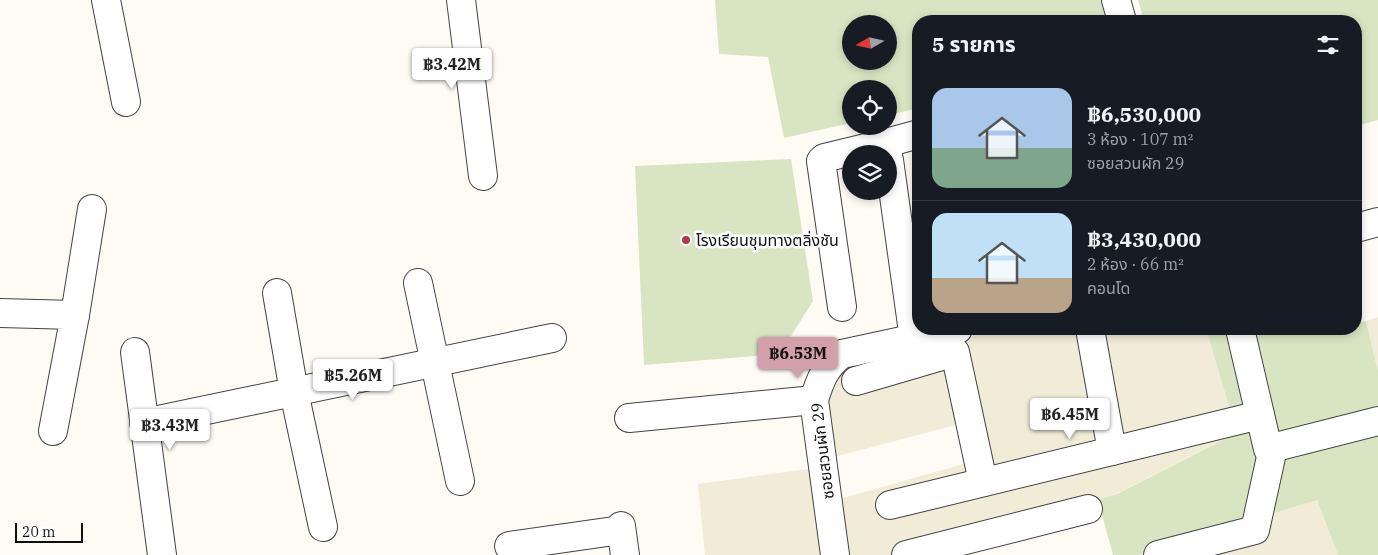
<!DOCTYPE html>
<html lang="th">
<meta charset="utf-8">
<style>
:root{--surface:#171b24;--page:#242831;--text:#f1f3f6;--muted:#9ea1a6;--line:#363941;--accent:#d39fab}
body{margin:0;font-family:"IBM Plex Serif","Noto Sans Thai",serif;background:var(--page);color:var(--text);height:100vh;display:flex;flex-direction:column;font-size:19px;white-space:nowrap}
*{box-sizing:border-box;margin:0}
p{font-size:16px;color:var(--muted)}
.icon{flex:none;width:28px;height:28px;fill:none;stroke:currentColor;stroke-width:2;stroke-linecap:round;stroke-linejoin:round}
.map{position:relative;flex:1;overflow:hidden}
.sheet{position:absolute;left:912px;top:15px;width:450px;height:320px;display:flex;flex-direction:column;background:var(--surface);border-radius:20px;box-shadow:0 2px 8px #0003}
.sheet>*{flex:none}
.needle{width:32px;rotate:261deg}
.fabs{position:absolute;left:842px;top:15px;display:grid;gap:10px}
.fabs a{display:grid;place-items:center;width:55px;height:55px;border-radius:50%;background:var(--surface);box-shadow:0 2px 8px #0003;font-size:25px}
.scale{position:absolute;left:15px;bottom:12px;width:68px;box-sizing:border-box;padding-left:5px;border:2px solid #101010;border-top:0;font-size:14px;line-height:18px;white-space:nowrap;color:#101010;-webkit-text-stroke:4px #fff;paint-order:stroke}
.price{position:absolute;translate:-50% -42px;padding:0 11px;border-radius:5px;background:#fff;color:#222;font-size:16px;line-height:32px;filter:drop-shadow(0 1px 2px #0008)}
.price::after{content:'';position:absolute;left:50%;top:30px;width:15px;height:11px;margin-left:-8px;background:inherit;clip-path:polygon(0 0,100% 0,50% 100%)}
.price.on{background:var(--accent);color:#111}
ul{padding:0;list-style:none}
li{display:flex;align-items:center;gap:15px;height:125px;padding:0 20px}
li+li{border-top:1px solid var(--line)}
li span{display:grid;place-items:center;flex:none;width:140px;height:100px;border-radius:15px;color:#555}
li>.icon{margin-inline-start:auto}
span .icon{width:60px;height:60px;fill:#fffc;stroke-width:1}
li b{font-size:21px}
h2{display:flex;justify-content:space-between;align-items:center;height:60px;padding:0 20px;font-size:21px}
.map>svg:first-child{display:block}
.farmland{fill:#f1ecd7}
.green{fill:#d9e5c2;fill-rule:evenodd}
.lines{fill:none;stroke-linecap:round;stroke-linejoin:round}
.minor-casing{stroke:#434343;stroke-width:30}
.minor{stroke:#fff;stroke-width:28}
.poi-dot{fill:#af394f;stroke:#fff;stroke-width:2}
.labels{text-anchor:middle;stroke-width:5;stroke-linejoin:round;paint-order:stroke}
.poi-label{font-size:16px;fill:#101010;stroke:#fff;text-anchor:start}
.street-label{font-size:16px;fill:#101010;stroke:#fff}
</style>
<div class="map">
<svg width="1378" height="555" viewBox="0 0 1378 555">
<rect width="100%" height="100%" fill="#fefbf5"/>
<g class="farmland">
<path d="M1378,317V371L1366,321Z"/>
<path d="M991,329H1206L1237,433L1108,498L957,526L964,555H846L836,500L967,463L956,425L830,458L824,413L828,381L844,358Z"/>
<path d="M815,468L828,555H705L698,484Z"/>
<path d="M1317,500L1338,555H1138Z"/>
</g>
<g class="green">
<path d="M715,0H1102L1108,21H919V108L889,115V89H851V123L784,138L768,57L719,54ZM851,24H889V61H851Z"/>
<path d="M1138,0H1378V120L1356,126V21H1144Z"/>
<path d="M791,159L813,301L791,336L756,356L644,365L635,166Z"/>
<path d="M1366,321L1378,371V555H1338L1317,500L1138,555H1113L1098,500L1117,494L1237,433L1206,329H1306L1308,334L1331,329H1356V323Z"/>
</g>
<g class="lines">
<defs>
<g id="minor">
<path d="M106,0L126,102"/>
<path d="M461,0L483,176"/>
<path d="M1116,0L1122,21"/>
<path d="M886,143L919,134"/>
<path d="M889,160L914,339"/>
<path d="M1356,228L1378,222"/>
<path d="M418,283L460,481"/>
<path d="M277,293L294,392L323,527"/>
<path d="M842,307L821,161L824,158L886,143L888,154"/>
<path d="M0,313L75,315L53,431"/>
<path d="M75,315L92,209"/>
<path d="M1090,329L1112,451"/>
<path d="M1240,329L1268,449L1378,421"/>
<path d="M135,352L162,555"/>
<path d="M856,381L955,352L983,482"/>
<path d="M629,418L814,400"/>
<path d="M144,423L552,338"/>
<path d="M890,505L1260,415"/>
<path d="M621,526L625,555"/>
<path d="M509,546L621,530"/>
<path d="M835,555L814,400C820,380 825,367 842,354L958,329"/>
<path d="M906,555L1088,509"/>
<path d="M1158,555L1255,530L1273,448"/>
</g>
</defs>
<use href="#minor" class="minor-casing"/>
<use href="#minor" class="minor"/>
</g>
<circle class="poi-dot" cx="686" cy="240" r="5"/>
<g class="labels">
<g class="poi-label">
<text x="696" y="246">โรงเรียนชุมทางตลิ่งชัน</text>
</g>
<g class="street-label">
<text transform="translate(822 451) rotate(-97)" y="6">ซอยสวนผัก 29</text>
</g>
</g>
</svg>
<div class="fabs">
<a><svg class="needle" viewBox="-14 -14 28 28"><path d="M0-13l5 13h-10z" fill="#e53935"/><path d="M0 13l5-13h-10z" fill="#9ea1a6"/></svg></a>
<a><svg class="icon" aria-label="locate" viewBox="0 0 24 24"><circle cx="12" cy="12" r="6"/><path d="M12 2v4M12 18v4M2 12h4M18 12h4"/></svg></a>
<a><svg class="icon" aria-label="layers" viewBox="0 0 24 24"><path d="M12 4l9 5-9 5-9-5zM3 14l9 5 9-5"/></svg></a>
</div>
<div class="scale">20 m</div>
<b class="price" style="left:452px;top:90px">฿3.42M</b>
<b class="price on" style="left:798px;top:379px">฿6.53M</b>
<b class="price" style="left:353px;top:401px">฿5.26M</b>
<b class="price" style="left:1070px;top:440px">฿6.45M</b>
<b class="price" style="left:170px;top:451px">฿3.43M</b>
<section class="sheet">
<h2>5 รายการ<svg class="icon" aria-label="filters" viewBox="0 0 24 24"><path d="M4 7h16M4 17h16"/><circle cx="9" cy="7" r="2"/><circle cx="15" cy="17" r="2"/></svg></h2>
<ul>
<li><span style="background:linear-gradient(#a9c7e8 60%,#7fa58c 0)"><svg class="icon" aria-label="home" viewBox="0 0 24 24"><path d="M3 11l9-7 9 7M6 9v11h12V9"/></svg></span><div><b>฿6,530,000</b><p>3 ห้อง · 107 m²</p><p>ซอยสวนผัก 29</p></div></li>
<li><span style="background:linear-gradient(#bfe0f5 65%,#b9a48a 0)"><svg class="icon" aria-label="home" viewBox="0 0 24 24"><path d="M3 11l9-7 9 7M6 9v11h12V9"/></svg></span><div><b>฿3,430,000</b><p>2 ห้อง · 66 m²</p><p>คอนโด</p></div></li>
</ul>
</section>
</div>
